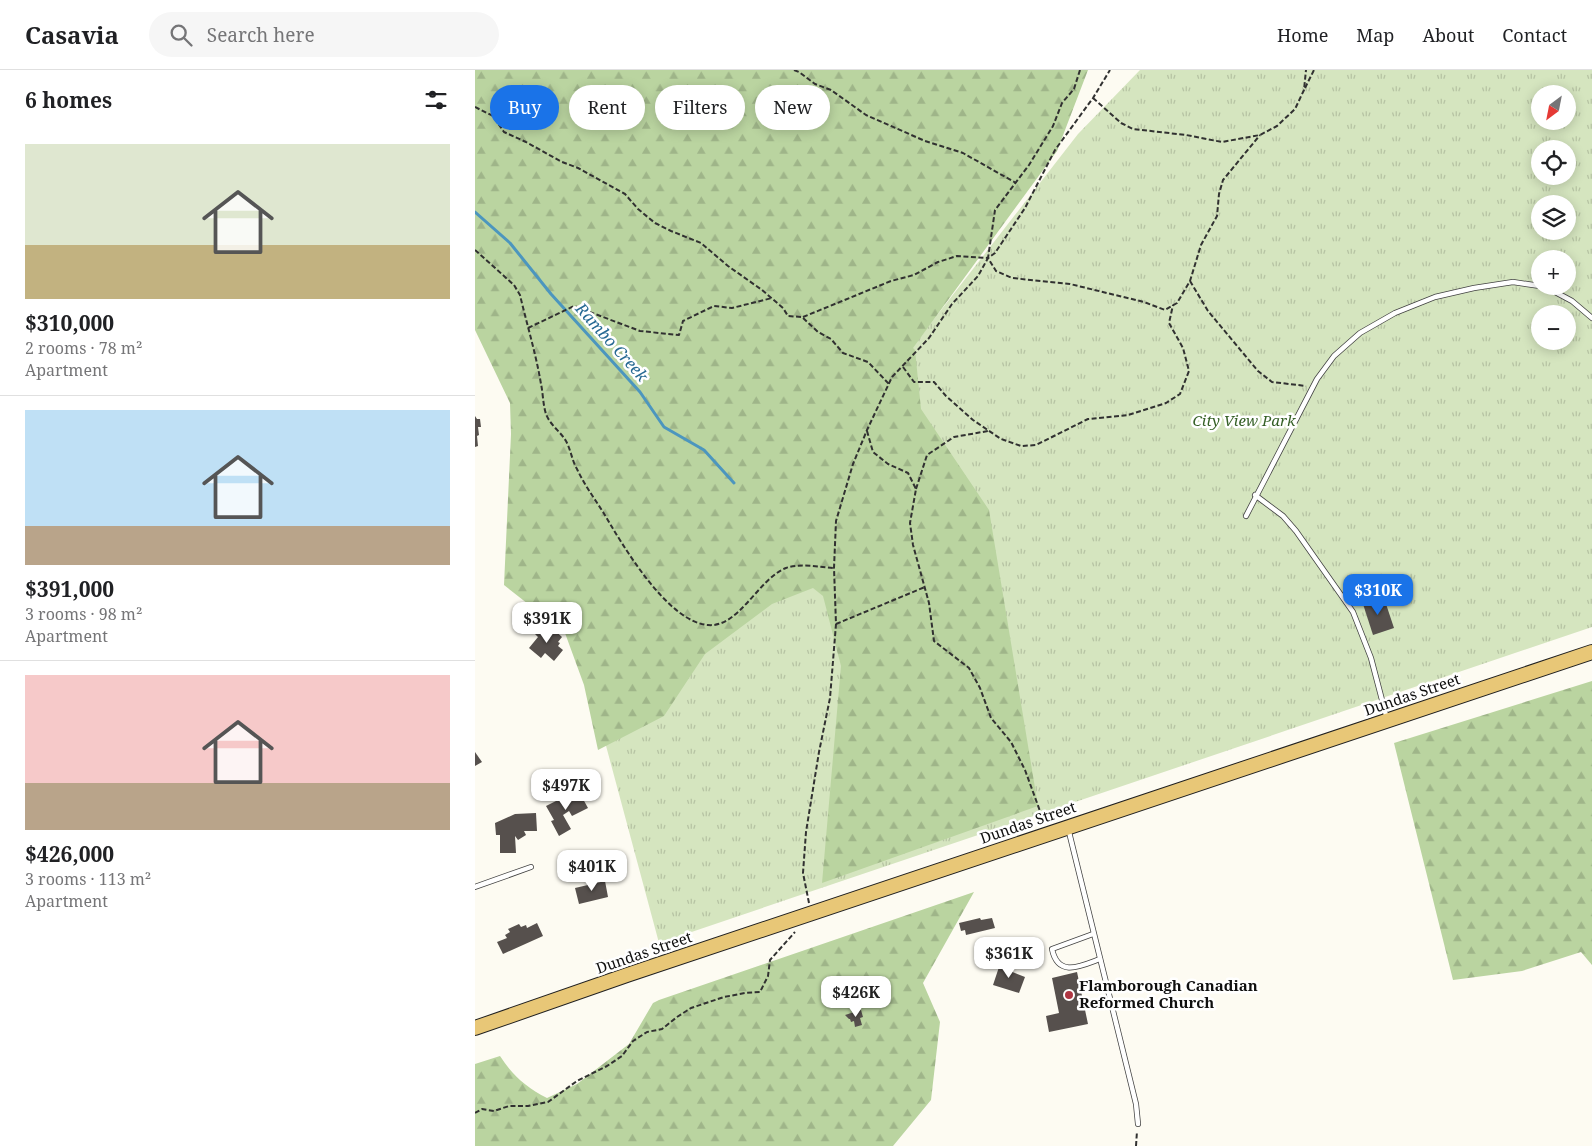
<!DOCTYPE html>
<meta charset="utf-8">
<style>
:root{--surface:#fff;--page:#f6f6f6;--text:#202124;--muted:#757577;--line:#e0e0e0;--accent:#1a73e8}
body{margin:0;font-family:"Noto Serif",serif;background:var(--page);color:var(--text);height:100vh;display:flex;flex-direction:column;font-size:19px;white-space:nowrap}
*{box-sizing:border-box;margin:0}
p{font-size:16px;color:var(--muted)}
.icon{flex:none;width:28px;height:28px;fill:none;stroke:currentColor;stroke-width:2;stroke-linecap:round;stroke-linejoin:round}
.map{position:relative;flex:1;overflow:hidden}
.drawer{display:flex;flex-direction:column;background:var(--surface);width:475px}
.drawer>*{flex:none}
.hud{position:absolute;left:15px;top:15px;width:475px;height:45px;display:flex;gap:10px}
.needle{width:32px;rotate:212deg}
.fabs{position:absolute;left:1056px;top:15px;display:grid;gap:10px}
.fabs a{display:grid;place-items:center;width:45px;height:45px;border-radius:50%;background:var(--surface);box-shadow:0 2px 12px #0003;font-size:25px}
.price{position:absolute;translate:-50% -42px;padding:0 11px;border-radius:10px;background:#fff;color:#222;font-size:16px;line-height:32px;filter:drop-shadow(0 1px 2px #0008)}
.price::after{content:'';position:absolute;left:50%;top:30px;width:15px;height:11px;margin-left:-8px;background:inherit;clip-path:polygon(0 0,100% 0,50% 100%)}
.price.on{background:var(--accent);color:#fff}
ul{padding:0;list-style:none}
li{display:grid;align-content:center;gap:10px;height:265px;padding:0 25px}
li+li{border-top:1px solid var(--line)}
li span{display:grid;place-items:center;height:155px;border-radius:0px;color:#555}
li>.icon{margin-inline-start:auto}
span .icon{width:90px;height:90px;fill:#fffc;stroke-width:1}
li b{font-size:21px}
h2{display:flex;justify-content:space-between;align-items:center;height:60px;padding:0 25px;font-size:21px}
.chip{padding:0 18px;border-radius:22px;background:var(--surface);box-shadow:0 2px 12px #0003;font-size:18px;line-height:45px}
.chip.on{background:var(--accent);color:#fff}
header{display:flex;align-items:center;gap:30px;box-sizing:border-box;height:70px;padding:0 25px;background:var(--surface);border-bottom:1px solid var(--line)}
header strong{font-size:24px}
nav{display:flex;gap:28px;margin-inline-start:auto;font-size:18px}
.search{width:350px;height:45px;background:var(--page);display:flex;align-items:center;gap:12px;box-sizing:border-box;padding:0 18px;border-radius:28px;color:var(--muted);font-size:19px}
main{display:flex;flex:1;min-height:0}
.map>svg:first-child{display:block}
.grass{fill:url(#grass-tufts);fill-rule:evenodd}
.forest{fill:url(#forest-firs)}
.lines{fill:none;stroke-linecap:round;stroke-linejoin:round}
.stream{stroke:#4c96be;stroke-width:3}
.building{fill:#56504d}
.service-casing{stroke:#424242;stroke-width:6}
.primary-casing{stroke:#202020;stroke-width:16}
.path{stroke:#313131;stroke-width:2;stroke-dasharray:5 2.5;stroke-linecap:butt}
.service{stroke:#fff;stroke-width:4.5}
.primary{stroke:#e8c777;stroke-width:14}
.poi-dot{fill:#af3743;stroke:#fff;stroke-width:2}
.labels{text-anchor:middle;stroke-width:5;stroke-linejoin:round;paint-order:stroke}
.park-label{font-size:15px;font-style:italic;fill:#356026;stroke:#fff}
.street-label{font-size:15px;fill:#0f0f0f;stroke:#fff}
.poi-label{font-size:15px;font-weight:bold;fill:#0f0f0f;stroke:#fff;text-anchor:start}
.water-label{font-size:16px;font-style:italic;fill:#266993;stroke:#fff}
</style>
<header>
<strong>Casavia</strong>
<div class="search"><svg class="icon" aria-label="search" viewBox="0 0 24 24"><circle cx="10" cy="10" r="6"/><path d="M15 15l6 6"/></svg>Search here</div>
<nav><a>Home</a><a>Map</a><a>About</a><a>Contact</a></nav>
</header>
<main>
<section class="drawer">
<h2>6 homes<svg class="icon" aria-label="filters" viewBox="0 0 24 24"><path d="M4 7h16M4 17h16"/><circle cx="9" cy="7" r="2"/><circle cx="15" cy="17" r="2"/></svg></h2>
<ul>
<li><span style="background:linear-gradient(#dfe7d0 65%,#c2b280 0)"><svg class="icon" aria-label="home" viewBox="0 0 24 24"><path d="M3 11l9-7 9 7M6 9v11h12V9"/></svg></span><div><b>$310,000</b><p>2 rooms · 78 m²</p><p>Apartment</p></div></li>
<li><span style="background:linear-gradient(#bfe0f5 75%,#b9a48a 0)"><svg class="icon" aria-label="home" viewBox="0 0 24 24"><path d="M3 11l9-7 9 7M6 9v11h12V9"/></svg></span><div><b>$391,000</b><p>3 rooms · 98 m²</p><p>Apartment</p></div></li>
<li><span style="background:linear-gradient(#f6c9c9 70%,#b9a48a 0)"><svg class="icon" aria-label="home" viewBox="0 0 24 24"><path d="M3 11l9-7 9 7M6 9v11h12V9"/></svg></span><div><b>$426,000</b><p>3 rooms · 113 m²</p><p>Apartment</p></div></li>
</ul>
</section>
<div class="map">
<svg width="1117" height="1076" viewBox="0 0 1117 1076">
<defs>
<pattern id="grass-tufts" width="24" height="20" patternUnits="userSpaceOnUse" patternTransform="scale(1.25)"><rect width="24" height="20" fill="#d5e5bf"/><path d="M3 7l-1-3M5 7V3M7 7l1-3M15 17l-1-3M17 17v-4M19 17l1-3" fill="none" stroke="#b6c3a3"/></pattern>
<pattern id="forest-firs" width="22" height="20" patternUnits="userSpaceOnUse" patternTransform="scale(1.25)"><rect width="22" height="20" fill="#bad4a0"/><path d="M5 1l3.5 6h-7zM16 11l3.5 6h-7z" fill="#9fb589"/></pattern>
</defs>
<rect width="100%" height="100%" fill="#fdfbf2"/>
<path class="grass" d="M665,0H1117V557L184,873L130,672L603,64ZM1065,24H1092V51H1065ZM1065,79H1092V106H1065ZM1065,134H1092V161H1065ZM1065,189H1092V216H1065ZM1065,244H1092V271H1065Z"/>
<g class="forest">
<path d="M0,0H613L582,81L438,278L440,280L446,339L514,440L563,736L347,813L366,596L348,526L338,518L297,534L230,584L189,646L123,680L109,615L90,563L29,515L36,364L35,333L0,260Z"/>
<path d="M1117,611V895L1106,882L1047,901L978,910L919,673Z"/>
<path d="M499,822L448,913L465,952L456,1030L418,1076H0V994L25,986C37,1005 52,1018 72,1028L102,1014L154,974L178,933L184,930Z"/>
</g>
<g class="lines">
<path class="stream" d="M0,142L35,173L76,224L165,322L189,357L229,380L259,413"/>
</g>
<g class="building">
<path d="M0,346L2,349H5L6,357H3L4,365L2,366L3,376L0,377Z"/>
<path d="M909,528L919,558L898,565L888,534Z"/>
<path d="M75,556L87,567L83,572L85,573L83,576L88,580L79,591L70,583L66,588L54,578L63,567L60,564L66,557L71,561Z"/>
<path d="M0,682L7,692L0,696Z"/>
<path d="M103,720L113,738L97,746L94,741L88,745L96,759L84,766L76,751L79,750L71,736Z"/>
<path d="M61,743L62,761H49L51,765L43,770L40,766L41,783H25V765H21L20,753L40,744Z"/>
<path d="M130,811L133,827L104,834L100,818Z"/>
<path d="M505,848L506,850L517,848L520,858L491,865L490,860L486,861L484,853Z"/>
<path d="M62,853L68,866L28,884L22,872L32,868L30,865L35,862L33,859L44,854L46,857L51,855L52,858Z"/>
<path d="M525,894L536,897L535,901L550,907L544,923L518,915Z"/>
<path d="M602,902L613,954L574,962L571,946L584,943L577,908Z"/>
<path d="M388,906L392,924L382,926L383,929L377,930V926L369,928L367,914L374,912L373,909Z"/>
<path d="M386,940L388,947L385,948L387,955L380,957L379,951L376,952L375,949H374L370,945Z"/>
</g>
<g class="lines">
<defs>
<g id="service">
<path d="M1069,216L1097,231L1117,248"/>
<path d="M780,425L808,446L821,461L878,542L896,588L912,649"/>
<path d="M771,446L842,309L859,286L885,263L920,243L960,227L999,218L1038,212L1065,216"/>
<path d="M593,758L661,1034L663,1054"/>
<path d="M0,817L56,797"/>
<path d="M618,864L577,879C583,908 606,896 625,889"/>
</g>
<path id="primary" d="M0,958L152,905L1117,582"/>
</defs>
<use href="#service" class="service-casing"/>
<use href="#primary" class="primary-casing"/>
<g class="path">
<path d="M319,0L324,2L340,14L356,20L391,45L450,71L488,83L541,113"/>
<path d="M605,0L599,19L587,33L578,56L554,95L520,140L513,188L521,201L537,208L595,214L669,232L690,240L702,233L715,211L726,175L742,146L744,124L748,110L785,65"/>
<path d="M830,18L839,0"/>
<path d="M618,28L646,53L658,59L711,65L747,72L785,65L802,56L820,39L829,20L831,0"/>
<path d="M0,37L18,46L29,62L51,72L87,92L103,98L150,124L163,139L180,153L196,161L226,173L253,196L287,220L308,238L313,246L327,247L343,262L356,269L368,283L393,292L414,314"/>
<path d="M0,180L39,215L45,225C52,255 61,284 66,314C68,323 68,335 71,344C75,355 85,361 91,371C96,380 97,391 102,399C109,414 119,428 128,442C147,474 192,552 233,555C264,558 283,509 311,498C325,493 344,497 359,498"/>
<path d="M715,211L733,241L783,301L797,312L831,316"/>
<path d="M328,247L416,211L439,205L463,192L482,186L513,188"/>
<path d="M53,258L99,236L165,261L204,265L208,251L239,236L257,238L297,228"/>
<path d="M428,297L439,312H459L471,326L498,350L526,369L546,376L561,375L613,349L653,345L691,333L705,324L714,301L708,278L694,253L698,235"/>
<path d="M392,361L398,382L413,394L433,403L441,419L435,453L438,475L454,533L459,571L494,598L505,618L516,648L536,672L550,700L569,752"/>
<path d="M441,419L452,385L479,367L513,361"/>
<path d="M361,554L450,517"/>
<path d="M334,833L328,803L331,762L344,682L355,628L361,554L359,498L361,451L378,394L392,360L417,307L454,268L477,234L503,206L513,188L520,183L550,138L580,80L618,28L635,0"/>
<path d="M0,1043L7,1039L19,1041L34,1036H53L73,1032L102,1011L132,996L147,986L158,971L172,962L187,959L202,947L216,938L249,927L270,923L285,922L293,906L295,890L320,862"/>
<path d="M661,1076L662,1061"/>
</g>
<use href="#service" class="service"/>
<use href="#primary" class="primary"/>
</g>
<circle class="poi-dot" cx="594" cy="925" r="5"/>
<g class="labels">
<g class="park-label">
<text x="769" y="356">City View Park</text>
</g>
<g class="street-label">
<text transform="translate(937 625) rotate(-19)" y="5">Dundas Street</text>
<text transform="translate(553 753) rotate(-19)" y="5">Dundas Street</text>
<text transform="translate(169 883) rotate(-19)" y="5">Dundas Street</text>
</g>
<g class="poi-label">
<text x="604" y="921">Flamborough Canadian<tspan x="604" dy="17">Reformed Church</tspan></text>
</g>
<g class="water-label">
<text transform="translate(137 272) rotate(48)" y="6">Rambo Creek</text>
</g>
</g>
</svg>
<div class="fabs">
<a><svg class="needle" viewBox="-14 -14 28 28"><path d="M0-13l5 13h-10z" fill="#e53935"/><path d="M0 13l5-13h-10z" fill="#757577"/></svg></a>
<a><svg class="icon" aria-label="locate" viewBox="0 0 24 24"><circle cx="12" cy="12" r="6"/><path d="M12 2v4M12 18v4M2 12h4M18 12h4"/></svg></a>
<a><svg class="icon" aria-label="layers" viewBox="0 0 24 24"><path d="M12 4l9 5-9 5-9-5zM3 14l9 5 9-5"/></svg></a>
<a>+</a>
<a>−</a>
</div>
<b class="price on" style="left:903px;top:546px">$310K</b>
<b class="price" style="left:72px;top:574px">$391K</b>
<b class="price" style="left:91px;top:741px">$497K</b>
<b class="price" style="left:117px;top:822px">$401K</b>
<b class="price" style="left:534px;top:909px">$361K</b>
<b class="price" style="left:381px;top:948px">$426K</b>
<div class="hud">
<a class="chip on">Buy</a>
<a class="chip">Rent</a>
<a class="chip">Filters</a>
<a class="chip">New</a>
</div>
</div>
</main>
